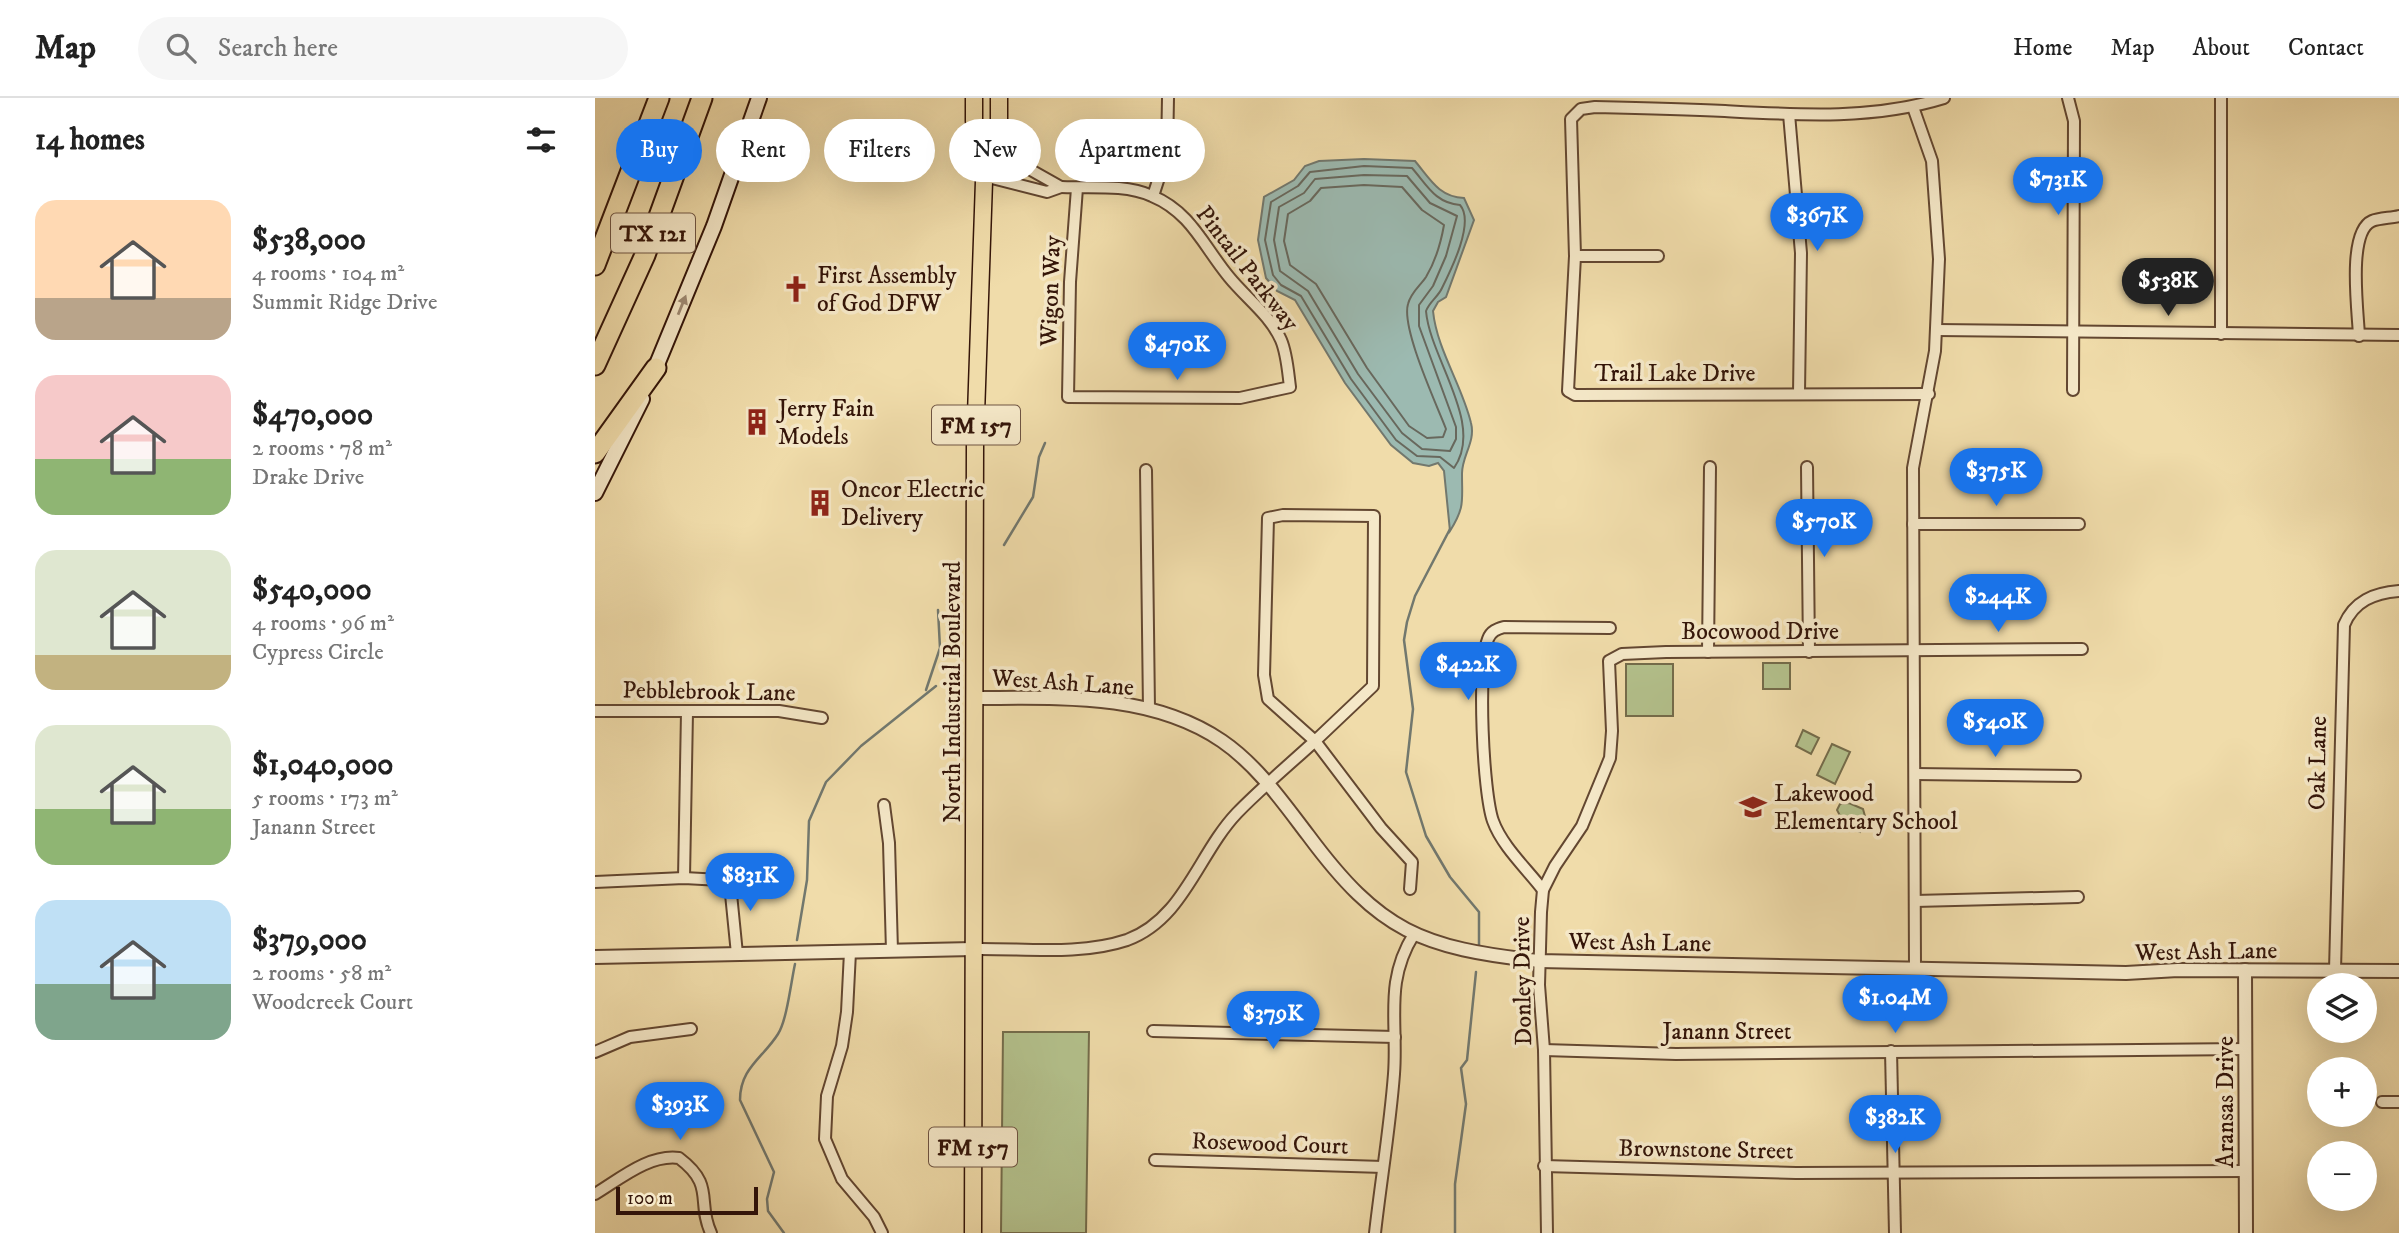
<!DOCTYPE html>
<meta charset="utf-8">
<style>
:root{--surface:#fff;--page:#f6f6f6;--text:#222;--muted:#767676;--line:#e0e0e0;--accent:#1a73e8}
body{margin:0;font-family:"IM FELL DW Pica",serif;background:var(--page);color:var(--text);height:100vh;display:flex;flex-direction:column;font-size:26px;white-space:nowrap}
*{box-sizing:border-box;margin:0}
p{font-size:23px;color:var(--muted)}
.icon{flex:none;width:38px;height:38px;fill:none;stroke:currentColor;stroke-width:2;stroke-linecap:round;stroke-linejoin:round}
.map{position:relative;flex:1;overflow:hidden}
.panel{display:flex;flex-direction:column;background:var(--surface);width:595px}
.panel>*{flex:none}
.banner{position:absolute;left:21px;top:21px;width:665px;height:63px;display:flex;gap:14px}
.buttons{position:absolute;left:1712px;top:875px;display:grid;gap:14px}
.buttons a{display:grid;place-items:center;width:70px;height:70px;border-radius:50%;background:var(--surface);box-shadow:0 7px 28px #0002;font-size:35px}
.scale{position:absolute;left:21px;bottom:18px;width:142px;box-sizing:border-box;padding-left:7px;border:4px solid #341509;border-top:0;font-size:19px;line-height:24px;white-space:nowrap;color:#341509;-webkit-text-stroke:5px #f5e8c8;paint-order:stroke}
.price{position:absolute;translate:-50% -60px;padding:0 16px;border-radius:24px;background:var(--accent);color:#fff;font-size:23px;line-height:46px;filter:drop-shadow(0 2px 4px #0008)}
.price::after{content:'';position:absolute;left:50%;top:42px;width:21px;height:16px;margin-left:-10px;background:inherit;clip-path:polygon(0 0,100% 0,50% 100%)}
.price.selected{background:#222;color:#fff}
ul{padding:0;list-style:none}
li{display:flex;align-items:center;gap:21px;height:175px;padding:0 35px}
li span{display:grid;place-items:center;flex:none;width:196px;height:140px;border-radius:21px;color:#555}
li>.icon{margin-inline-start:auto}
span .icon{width:84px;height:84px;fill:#fffc;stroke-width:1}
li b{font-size:30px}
h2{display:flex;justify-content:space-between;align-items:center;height:84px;padding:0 35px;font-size:30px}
.chip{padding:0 24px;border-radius:32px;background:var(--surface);box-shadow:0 7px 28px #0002;font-size:24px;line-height:63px}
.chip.selected{background:var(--accent);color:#fff}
header{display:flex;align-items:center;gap:42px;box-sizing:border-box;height:98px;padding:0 35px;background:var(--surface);border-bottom:2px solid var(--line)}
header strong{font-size:33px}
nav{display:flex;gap:38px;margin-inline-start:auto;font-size:24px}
.search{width:490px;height:63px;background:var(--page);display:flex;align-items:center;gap:18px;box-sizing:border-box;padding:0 24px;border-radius:38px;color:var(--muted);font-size:26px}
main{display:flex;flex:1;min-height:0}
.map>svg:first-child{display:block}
.green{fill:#b4c28d;stroke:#746c4b;stroke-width:2}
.water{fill:#9cbab1;stroke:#72786e;stroke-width:2}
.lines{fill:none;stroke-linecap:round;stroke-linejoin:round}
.shore{stroke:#68685d;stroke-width:2}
.stream{stroke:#72786e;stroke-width:2.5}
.minor-casing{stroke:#634731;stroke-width:14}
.tertiary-casing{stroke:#634731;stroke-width:16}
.secondary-casing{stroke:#341509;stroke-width:18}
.primary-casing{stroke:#341509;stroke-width:19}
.motorway-casing{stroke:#341509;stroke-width:23}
.minor{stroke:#f5e8c8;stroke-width:10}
.tertiary{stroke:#f5e8c8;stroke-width:12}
.secondary{stroke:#f5e8c8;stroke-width:14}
.primary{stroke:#f0dcaa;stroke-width:16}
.motorway{stroke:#f0dcaa;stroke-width:19}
.oneway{fill:#9e8972}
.labels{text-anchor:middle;stroke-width:7;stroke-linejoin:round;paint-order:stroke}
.shield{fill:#f5e8c8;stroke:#6e5442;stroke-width:2}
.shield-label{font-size:23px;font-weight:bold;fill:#341509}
.street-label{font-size:24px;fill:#341509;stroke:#f5e8c8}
.poi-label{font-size:24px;fill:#341509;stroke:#f5e8c8;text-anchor:start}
</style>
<header>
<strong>Map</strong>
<div class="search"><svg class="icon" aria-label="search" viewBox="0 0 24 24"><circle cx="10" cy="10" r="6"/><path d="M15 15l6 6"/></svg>Search here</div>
<nav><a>Home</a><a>Map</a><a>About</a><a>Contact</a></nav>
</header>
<main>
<section class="panel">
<h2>14 homes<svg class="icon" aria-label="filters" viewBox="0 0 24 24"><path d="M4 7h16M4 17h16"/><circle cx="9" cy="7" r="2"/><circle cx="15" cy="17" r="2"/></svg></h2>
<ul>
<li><span style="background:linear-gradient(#ffd9b3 70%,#b9a48a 0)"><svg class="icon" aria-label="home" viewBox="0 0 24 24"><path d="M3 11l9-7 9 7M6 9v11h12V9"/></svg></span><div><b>$538,000</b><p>4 rooms · 104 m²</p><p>Summit Ridge Drive</p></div></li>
<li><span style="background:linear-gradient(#f6c9c9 60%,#8fb573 0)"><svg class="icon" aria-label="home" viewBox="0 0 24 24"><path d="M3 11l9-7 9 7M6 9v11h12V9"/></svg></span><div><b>$470,000</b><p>2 rooms · 78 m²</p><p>Drake Drive</p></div></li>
<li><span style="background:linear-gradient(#dfe7d0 75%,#c2b280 0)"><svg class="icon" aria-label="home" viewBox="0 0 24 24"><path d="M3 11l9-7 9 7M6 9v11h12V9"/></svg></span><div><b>$540,000</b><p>4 rooms · 96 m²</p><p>Cypress Circle</p></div></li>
<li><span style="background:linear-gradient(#dfe7d0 60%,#8fb573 0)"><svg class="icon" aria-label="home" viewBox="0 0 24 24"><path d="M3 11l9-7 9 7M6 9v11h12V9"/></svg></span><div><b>$1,040,000</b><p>5 rooms · 173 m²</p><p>Janann Street</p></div></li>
<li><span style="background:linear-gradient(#bfe0f5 60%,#7fa58c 0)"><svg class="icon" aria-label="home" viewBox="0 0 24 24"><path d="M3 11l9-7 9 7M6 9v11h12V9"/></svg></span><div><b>$379,000</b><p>2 rooms · 58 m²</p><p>Woodcreek Court</p></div></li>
</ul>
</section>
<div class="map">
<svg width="1804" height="1135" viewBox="0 0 1804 1135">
<rect width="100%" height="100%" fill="#f0dcaa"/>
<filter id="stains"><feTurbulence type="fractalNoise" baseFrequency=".00286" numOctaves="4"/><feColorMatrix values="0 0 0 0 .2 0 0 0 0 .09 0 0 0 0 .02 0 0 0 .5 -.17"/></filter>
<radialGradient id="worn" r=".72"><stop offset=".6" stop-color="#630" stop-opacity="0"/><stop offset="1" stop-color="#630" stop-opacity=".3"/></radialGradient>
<g class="green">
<rect x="1168" y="565" width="27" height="26"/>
<rect x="1031" y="566" width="47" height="52"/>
<path d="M1208,632L1224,640L1216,656L1201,648Z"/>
<path d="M1237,646L1255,654L1240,686L1222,677Z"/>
<path d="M1254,705L1268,711L1271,722L1265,734L1250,727L1242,712L1245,706Z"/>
<path d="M408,934H494L491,1135H406Z"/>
</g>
<path class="water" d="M769,61L820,63C835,81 844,99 869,100L879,122L851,199L843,204L838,213C842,252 867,287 876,325C881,344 866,359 867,377C867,403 870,409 855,433L849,373L843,365L834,368L818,365L796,347L750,285L700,202L682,193L671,180L663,142L669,99L699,82L710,68L724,63Z"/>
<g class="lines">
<g class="shore">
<path d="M769,68L817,70C832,87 840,105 865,107C880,124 856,172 847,190C843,199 835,203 831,213C835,261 890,326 859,370L845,359L822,358L801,342L756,281L706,198L686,187L678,177L670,142L676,104L703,88L715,74Z"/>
<path d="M769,77L812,78L835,105L862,118L851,158L838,188L824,207V228L861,329V341L855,353L827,351L807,335L763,276L713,193L685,173L679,142L684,109L709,95L720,81Z"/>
<path d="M769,87L807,89L827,112L849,127C846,144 840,164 831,179C825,188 816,194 813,206C806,230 841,305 851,331L848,339L832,340L814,328L772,270L721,186L695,167L689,143L693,116L715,103L726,90Z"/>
</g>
<g class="stream">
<path d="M855,431L820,498L812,524L809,542L818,611L811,674L831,738L855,779L884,814V847"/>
<path d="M409,447L438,399L444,359L450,345"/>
<path d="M331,592L345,550L343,512"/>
<path d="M202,842L212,782L214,723L231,684L266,648L341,588"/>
<path d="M189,1135L173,1113L172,1101L179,1074L145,1002C145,970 168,960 183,936C192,922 196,884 200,866"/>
<path d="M860,1135V1086L871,1006L866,970L872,962L881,874"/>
</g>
<defs>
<g id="minor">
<path d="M1473,0L1479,23L1478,292"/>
<path d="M1318,9L1337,63L1344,161L1340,253L1318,370L1320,871"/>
<path d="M1194,16L1206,155L1204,295"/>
<path d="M412,69L434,71L466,89L452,94L389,78Z"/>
<path d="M466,89C496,90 530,86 557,98C596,114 609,149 634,179C651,200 675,217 686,242C692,256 693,274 695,289L645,300L473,299L475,184L482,90"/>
<path d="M558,98L572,55L573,0"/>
<path d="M980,158H1063"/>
<path d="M1342,232L1804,237"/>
<path d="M1626,236V0"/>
<path d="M1764,238C1763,213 1752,134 1777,123C1784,120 1796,120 1804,118"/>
<path d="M1334,296L980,297L973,293L980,158L976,21L986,11L1000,9C1043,10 1086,11 1130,13C1203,17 1278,22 1349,0"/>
<path d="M1212,369L1214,554"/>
<path d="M551,372L554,611"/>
<path d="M1318,426H1484"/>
<path d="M1113,554L1115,369"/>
<path d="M0,613H184L227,620"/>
<path d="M1320,676L1480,678"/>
<path d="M289,707L294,745L297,853"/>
<path d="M89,780L92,614"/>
<path d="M0,784L89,780L126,782L136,796L142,856"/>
<path d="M948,792C932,771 907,748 898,723C888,695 882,569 893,541C896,533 902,531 909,529L1015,530"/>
<path d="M1320,803L1483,799"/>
<path d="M378,851C428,850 484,858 532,842C589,821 603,756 642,715C666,690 694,667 720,643L673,601L669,577L673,420L688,417L779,418L778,588L720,643L786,730L817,764L815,791"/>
<path d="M255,854L252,914L247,948L232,998L230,1041L247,1081L279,1119L287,1135"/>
<path d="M1740,872L1749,527C1759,503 1779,495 1804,493"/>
<path d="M558,933L800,939"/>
<path d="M949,952L1081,956L1651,951"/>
<path d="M1296,953L1300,1135"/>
<path d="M0,954L35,939L96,931"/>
<path d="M1787,1004H1804"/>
<path d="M560,1062L788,1069"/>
<path d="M949,1068L1201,1075L1651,1073"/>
<path d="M0,1096C25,1081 54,1056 84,1060C121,1088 101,1103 116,1135"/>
<path d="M780,1135C786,1082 795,1029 799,976C803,923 789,884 819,836"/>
<path d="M952,1135L949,952L944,887L946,814L948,792L960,768L987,728L1015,660L1017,633L1014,563L1027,556L1071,554L1487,551"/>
</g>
<g id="tertiary">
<path d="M380,600C462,600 555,594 627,643C662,667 687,703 713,737C785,834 826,850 944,863L1531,875L1583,872L1804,873"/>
<path d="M0,859L378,851"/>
<path d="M1650,872L1651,1135"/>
</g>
<g id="secondary">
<path d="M58,276L119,128L164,0"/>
<path d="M0,395L47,301"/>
</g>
<g id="primary">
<path d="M379,0V23L390,54"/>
<path d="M378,1135L380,346L390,54L404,25V0"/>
</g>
<g id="motorway">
<path d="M0,167L64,0"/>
<path d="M0,267L50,157L107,0"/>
<path d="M0,355L61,270"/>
</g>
</defs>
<use href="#minor" class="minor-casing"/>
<use href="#tertiary" class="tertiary-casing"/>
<use href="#secondary" class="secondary-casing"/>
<use href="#primary" class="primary-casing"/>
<use href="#motorway" class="motorway-casing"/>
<use href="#minor" class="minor"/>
<use href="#tertiary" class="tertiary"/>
<use href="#secondary" class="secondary"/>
<use href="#primary" class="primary"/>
<use href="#motorway" class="motorway"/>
</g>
<defs><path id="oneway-solid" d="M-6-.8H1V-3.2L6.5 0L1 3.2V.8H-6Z" transform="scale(1.75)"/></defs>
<use class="oneway" href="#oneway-solid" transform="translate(87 207) rotate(-68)"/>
<defs>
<symbol id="church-bare" viewBox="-9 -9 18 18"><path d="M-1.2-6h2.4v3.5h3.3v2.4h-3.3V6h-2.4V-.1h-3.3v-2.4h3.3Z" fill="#8f2418" stroke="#f5e8c8" stroke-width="2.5" paint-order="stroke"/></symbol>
<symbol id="building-bare" viewBox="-9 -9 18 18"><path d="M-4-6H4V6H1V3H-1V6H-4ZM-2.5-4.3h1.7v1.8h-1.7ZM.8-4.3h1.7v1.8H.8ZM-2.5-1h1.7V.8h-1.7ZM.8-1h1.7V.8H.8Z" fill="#8f2418" stroke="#f5e8c8" stroke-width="2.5" paint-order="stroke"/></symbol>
<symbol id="school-bare" viewBox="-9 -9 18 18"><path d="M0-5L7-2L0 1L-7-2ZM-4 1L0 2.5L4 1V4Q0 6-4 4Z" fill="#8f2418" stroke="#f5e8c8" stroke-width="2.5" paint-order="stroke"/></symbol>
</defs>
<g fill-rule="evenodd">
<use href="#church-bare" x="182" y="172" width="38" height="38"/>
<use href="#building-bare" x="143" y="305" width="38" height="38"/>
<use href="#building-bare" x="206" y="386" width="38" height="38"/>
<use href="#school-bare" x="1139" y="690" width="38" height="38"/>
</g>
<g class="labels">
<g class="shield">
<rect x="16" y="115.5" width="84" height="39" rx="5"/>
<rect x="337" y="307.5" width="88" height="39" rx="5"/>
<rect x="334" y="1029.5" width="88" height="39" rx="5"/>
</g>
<g class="shield-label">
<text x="58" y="143">TX 121</text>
<text x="381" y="335">FM 157</text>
<text x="378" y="1057">FM 157</text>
</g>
<g class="street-label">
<text transform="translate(653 170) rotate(52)" y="8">Pintail Parkway</text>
<text transform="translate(455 193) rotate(-88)" y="8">Wigon Way</text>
<text x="1080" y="283">Trail Lake Drive</text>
<text x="1165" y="541">Bocowood Drive</text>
<text transform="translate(468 584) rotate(4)" y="8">West Ash Lane</text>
<text transform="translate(114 593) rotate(1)" y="8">Pebblebrook Lane</text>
<text transform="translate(357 594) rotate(-90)" y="8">North Industrial Boulevard</text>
<text transform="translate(1722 665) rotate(-89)" y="8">Oak Lane</text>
<text transform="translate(1045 844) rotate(1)" y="8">West Ash Lane</text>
<text transform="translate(1611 853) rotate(-1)" y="8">West Ash Lane</text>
<text transform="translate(927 883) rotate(-91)" y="8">Donley Drive</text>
<text x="1132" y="941">Janann Street</text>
<text transform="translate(1630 1004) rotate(-90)" y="8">Aransas Drive</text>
<text transform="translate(675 1045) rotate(2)" y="8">Rosewood Court</text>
<text transform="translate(1111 1051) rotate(1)" y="8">Brownstone Street</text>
</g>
<g class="poi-label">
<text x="222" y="185">First Assembly<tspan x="222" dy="28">of God DFW</tspan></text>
<text x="183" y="318">Jerry Fain<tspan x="183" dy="28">Models</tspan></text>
<text x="246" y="399">Oncor Electric<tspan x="246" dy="28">Delivery</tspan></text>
<text x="1179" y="703">Lakewood<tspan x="1179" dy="28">Elementary School</tspan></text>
</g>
</g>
<rect width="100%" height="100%" filter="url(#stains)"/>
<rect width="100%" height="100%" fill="url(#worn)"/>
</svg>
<div class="buttons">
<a><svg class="icon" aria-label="layers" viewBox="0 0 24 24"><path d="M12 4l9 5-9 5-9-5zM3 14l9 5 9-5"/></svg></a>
<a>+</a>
<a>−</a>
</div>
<div class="scale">100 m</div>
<b class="price" style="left:1463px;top:119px">$731K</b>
<b class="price" style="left:1222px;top:155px">$367K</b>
<b class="price selected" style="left:1573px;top:220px">$538K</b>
<b class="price" style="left:582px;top:284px">$470K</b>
<b class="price" style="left:1401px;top:410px">$375K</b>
<b class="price" style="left:1229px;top:461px">$570K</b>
<b class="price" style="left:1403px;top:536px">$244K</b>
<b class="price" style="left:873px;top:604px">$422K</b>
<b class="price" style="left:1400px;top:661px">$540K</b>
<b class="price" style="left:155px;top:815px">$831K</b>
<b class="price" style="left:1300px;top:937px">$1.04M</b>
<b class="price" style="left:678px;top:953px">$379K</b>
<b class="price" style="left:85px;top:1044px">$393K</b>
<b class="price" style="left:1300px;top:1057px">$382K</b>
<div class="banner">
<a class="chip selected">Buy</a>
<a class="chip">Rent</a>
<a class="chip">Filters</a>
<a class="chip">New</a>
<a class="chip">Apartment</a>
</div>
</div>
</main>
